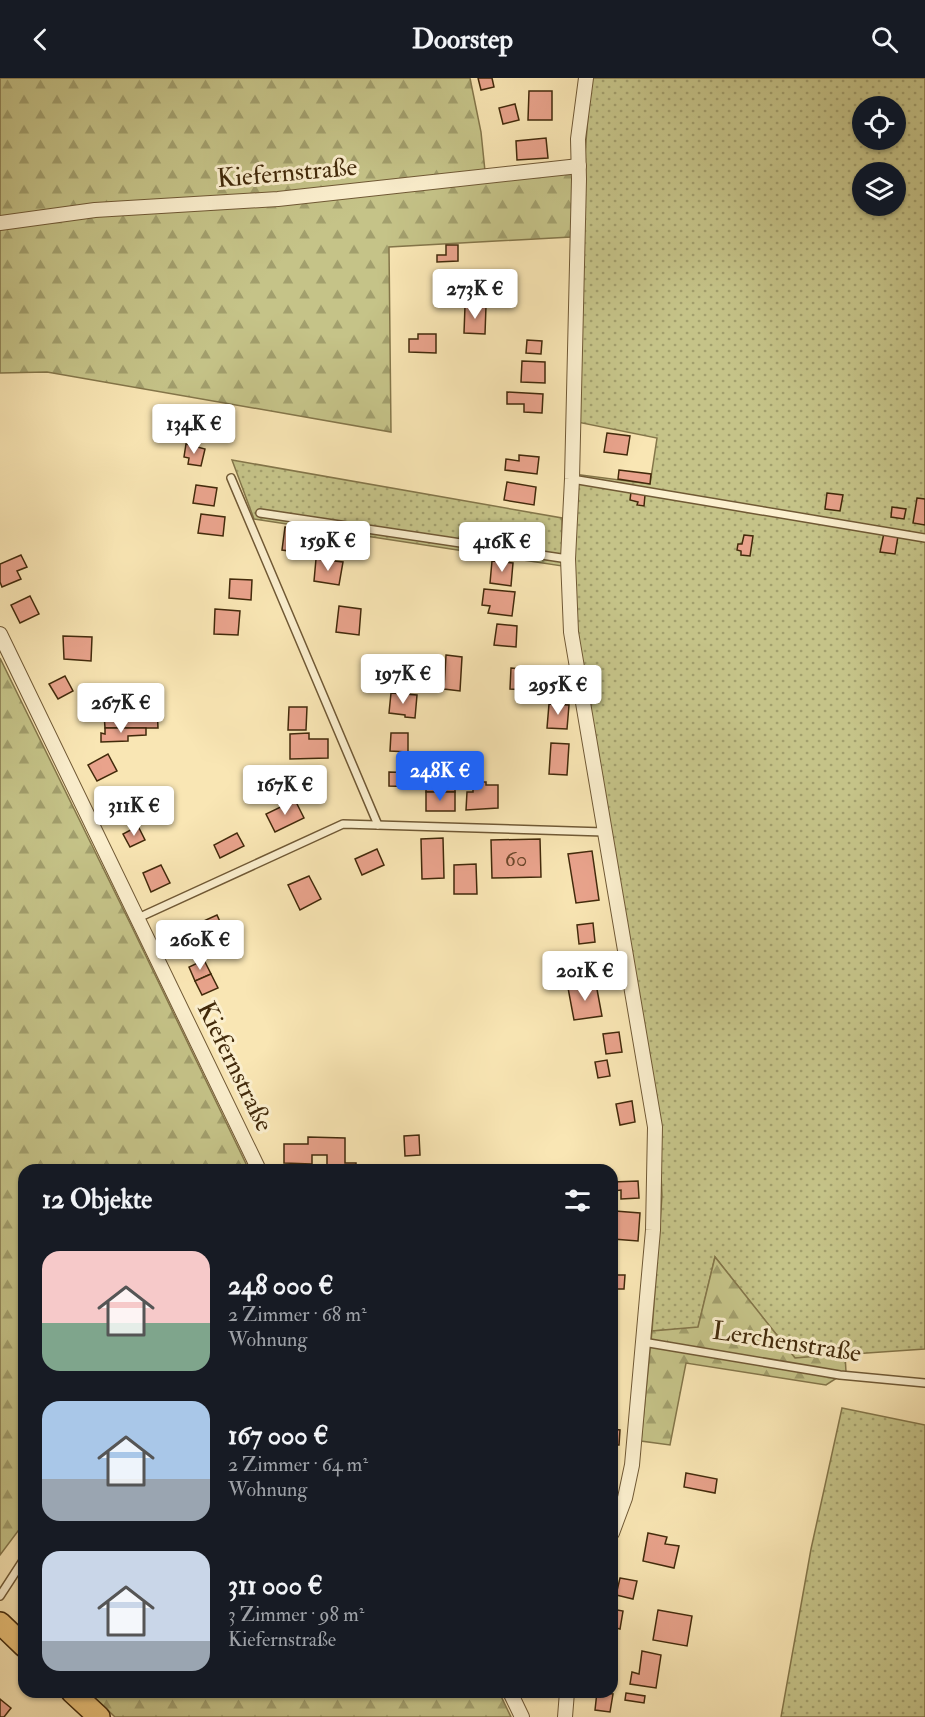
<!DOCTYPE html>
<html lang="de">
<meta charset="utf-8">
<style>
:root{--surface:#171b24;--page:#242831;--text:#f1f3f6;--muted:#9ea1a6;--accent:#2563eb}
body{margin:0;font-family:"IM FELL Double Pica",serif;background:var(--page);color:var(--text);height:100vh;display:flex;flex-direction:column;font-size:22px;white-space:nowrap}
*{box-sizing:border-box;margin:0}
p{font-size:20px;color:var(--muted)}
.icon{flex:none;width:33px;height:33px;fill:none;stroke:currentColor;stroke-width:2;stroke-linecap:round;stroke-linejoin:round}
.map{position:relative;flex:1;overflow:hidden}
.sheet{position:absolute;left:18px;top:1086px;width:600px;height:534px;display:flex;flex-direction:column;background:var(--surface);border-radius:18px;box-shadow:0 2px 4px #0004}
.sheet>*{flex:none}
.tools{position:absolute;left:852px;top:18px;display:grid;gap:12px}
.tools a{display:grid;place-items:center;width:54px;height:54px;border-radius:50%;background:var(--surface);box-shadow:0 2px 4px #0004;font-size:30px}
.price{position:absolute;translate:-50% -51px;padding:0 14px;border-radius:6px;background:#fff;color:#222;font-size:20px;line-height:39px;filter:drop-shadow(0 2px 3px #0008)}
.price::after{content:'';position:absolute;left:50%;top:36px;width:18px;height:14px;margin-left:-9px;background:inherit;clip-path:polygon(0 0,100% 0,50% 100%)}
.price.on{background:var(--accent);color:#fff}
ul{padding:0;list-style:none}
li{display:flex;align-items:center;gap:18px;height:150px;padding:0 24px}
li span{display:grid;place-items:center;flex:none;width:168px;height:120px;border-radius:18px;color:#555}
li>.icon{margin-inline-start:auto}
span .icon{width:72px;height:72px;fill:#fffc;stroke-width:1}
li b{font-size:26px}
h2{display:flex;justify-content:space-between;align-items:center;height:72px;padding:0 24px;font-size:26px}
header{display:flex;justify-content:space-between;align-items:center;height:78px;padding:0 24px;background:var(--surface);font-size:27px;font-weight:800}
.map>svg:first-child{display:block}
.green{fill:url(#green-dots);stroke:#84764a;stroke-width:1.5;fill-rule:evenodd}
.forest{fill:url(#forest-firs);stroke:#84764a;stroke-width:1.5}
.building{fill:#e9a38c;stroke:#422a0b;stroke-width:1.5}
.lines{fill:none;stroke-linecap:round;stroke-linejoin:round}
.service-casing{stroke:#705935;stroke-width:10}
.minor-casing{stroke:#705935;stroke-width:16}
.primary-casing{stroke:#422a0b;stroke-width:24}
.service{stroke:#fbefce;stroke-width:7}
.minor{stroke:#fbefce;stroke-width:14}
.primary{stroke:#ecc37a;stroke-width:21}
.labels{text-anchor:middle;stroke-width:6;stroke-linejoin:round;paint-order:stroke}
.number-label{font-size:22px;fill:#6c482b}
.street-label{font-size:26px;fill:#422a0b;stroke:#fbefce}
</style>
<header><svg class="icon" aria-label="back" viewBox="0 0 24 24"><path d="M15 5l-7 7 7 7"/></svg>Doorstep<svg class="icon" aria-label="search" viewBox="0 0 24 24"><circle cx="10" cy="10" r="6"/><path d="M15 15l6 6"/></svg></header>
<div class="map">
<svg width="925" height="1639" viewBox="0 0 925 1639">
<defs>
<pattern id="green-dots" width="8" height="8" patternUnits="userSpaceOnUse" patternTransform="scale(1.5)"><rect width="8" height="8" fill="#c5c388"/><path d="M2 2h.1M6 6h.1" fill="none" stroke="#a29f6d" stroke-width="1.8" stroke-linecap="round"/></pattern>
<pattern id="forest-firs" width="22" height="20" patternUnits="userSpaceOnUse" patternTransform="scale(1.5)"><rect width="22" height="20" fill="#c5c388"/><path d="M5 1l3.5 6h-7zM16 11l3.5 6h-7z" fill="#a29f6d"/></pattern>
</defs>
<rect width="100%" height="100%" fill="#f9e6b4"/>
<filter id="stains"><feTurbulence type="fractalNoise" baseFrequency=".00333" numOctaves="4"/><feColorMatrix values="0 0 0 0 .2 0 0 0 0 .09 0 0 0 0 .02 0 0 0 .5 -.17"/></filter>
<radialGradient id="worn" r=".72"><stop offset=".6" stop-color="#630" stop-opacity="0"/><stop offset="1" stop-color="#630" stop-opacity=".3"/></radialGradient>
<g class="green">
<path d="M591,0H925V1271L795,1280L715,1179L698,1250L652,1253L662,1118L659,1051L577,556L571,509L574,396L650,406L657,360L577,344L584,89ZM862,28H896V62H862ZM862,94H896V128H862Z"/>
<path d="M232,382L562,440V488L254,441Z"/>
<path d="M842,1330L925,1347V1639H781L811,1471Z"/>
</g>
<g class="forest">
<path d="M0,0H470L481,54L486,103L574,93L571,159L389,169L391,354L47,294L0,295Z"/>
<path d="M0,580L131,847L249,1092H24V1445L0,1477Z"/>
<path d="M715,1179L795,1280L845,1276L846,1294L826,1307L686,1285L670,1367L641,1363L652,1253L698,1249Z"/>
<path d="M89,1614H499L511,1639H115Z"/>
</g>
<g class="building">
<path d="M478,0H492L494,9L481,12Z"/>
<path d="M529,13H552V42H528Z"/>
<path d="M515,26L519,42L503,46L499,30Z"/>
<path d="M546,60L548,80L517,82L516,63Z"/>
<path d="M446,167H458V183L437,184V177H446Z"/>
<path d="M465,228H486L485,256L464,255Z"/>
<path d="M418,256H436V275L409,274V261H418Z"/>
<path d="M527,262L542,263L541,276L526,275Z"/>
<path d="M522,283L545,284V305L521,304Z"/>
<path d="M507,314L543,316L542,335L524,334V326H507Z"/>
<path d="M607,355L630,358L627,377L604,374Z"/>
<path d="M186,366L205,371L201,388L188,386L189,380L184,379Z"/>
<path d="M519,377L539,379L537,396L505,392L506,381L519,383Z"/>
<path d="M619,392L651,396L650,406L618,401Z"/>
<path d="M507,404L536,409L534,427L504,422Z"/>
<path d="M196,407L217,410L214,428L193,425Z"/>
<path d="M631,414L645,417L644,428L637,427L638,424L630,422Z"/>
<path d="M827,415L843,417L840,433L825,431Z"/>
<path d="M917,420L925,421V447L913,445Z"/>
<path d="M892,429L906,431L904,441L891,439Z"/>
<path d="M201,436L225,439L223,458L198,455Z"/>
<path d="M285,449L314,453L311,476L282,472Z"/>
<path d="M884,455L898,458L895,476L880,474Z"/>
<path d="M744,457L753,458L750,478L741,477V473L737,472L738,466H742Z"/>
<path d="M21,477L27,489L17,493L21,501L2,509L0,504V486Z"/>
<path d="M316,481L343,484L339,507L314,503Z"/>
<path d="M492,483L513,485L511,508L490,505Z"/>
<path d="M230,501L252,502L251,522L229,520Z"/>
<path d="M484,511L515,514L512,538L488,535L490,528L482,527Z"/>
<path d="M30,518L39,536L20,545L11,527Z"/>
<path d="M339,528L361,531L359,557L336,554Z"/>
<path d="M215,531L240,533L238,557L214,556Z"/>
<path d="M497,546L517,548L516,569L494,567Z"/>
<path d="M63,558L92,559L91,583L64,581Z"/>
<path d="M446,577L462,579L460,613L444,611Z"/>
<path d="M511,590L543,593L542,613L510,611Z"/>
<path d="M65,598L73,613L58,621L49,606Z"/>
<path d="M391,615L417,617L415,640L405,639V637L389,635Z"/>
<path d="M549,626L569,627L567,651L547,650Z"/>
<path d="M127,629H157L158,650H105L104,635L128,634Z"/>
<path d="M289,629H307L306,652H288Z"/>
<path d="M105,650H146V657L128,658V663L101,664V655L105,656Z"/>
<path d="M309,655V661H328V680L290,681V656Z"/>
<path d="M391,655H408V674L390,673Z"/>
<path d="M551,665L569,666L567,697L549,696Z"/>
<path d="M108,676L117,693L97,703L88,687Z"/>
<path d="M389,694L421,695L420,709L389,708Z"/>
<path d="M426,695L455,696V714H426Z"/>
<path d="M475,704H486V707H498V730L466,732L467,714H473V705Z"/>
<rect x="426" y="714" width="29" height="19"/>
<path d="M124,722L131,738L117,744L109,729Z"/>
<path d="M295,722L304,740L275,754L266,736Z"/>
<path d="M138,748L145,762L130,769L123,756Z"/>
<path d="M237,755L244,768L220,780L214,767Z"/>
<path d="M443,760L444,800L422,801L421,761Z"/>
<path d="M540,761L541,799L492,800L491,762Z"/>
<path d="M377,771L384,787L362,797L355,781Z"/>
<path d="M592,773L599,822L576,825L568,776Z"/>
<path d="M476,786L477,816H454V787Z"/>
<path d="M161,787L170,805L151,814L143,795Z"/>
<path d="M309,798L321,821L300,832L288,807Z"/>
<path d="M217,837L225,855L208,864L199,845Z"/>
<path d="M593,845L595,864L579,866L577,847Z"/>
<path d="M204,882L211,896L195,903L189,889Z"/>
<path d="M211,896L218,910L202,917L195,903Z"/>
<path d="M596,906L602,938L574,942L568,910Z"/>
<path d="M619,954L622,974L606,976L603,956Z"/>
<path d="M607,982L610,998L598,1000L595,984Z"/>
<path d="M632,1023L635,1044L620,1047L616,1026Z"/>
<path d="M419,1057L420,1077L405,1078L404,1058Z"/>
<path d="M308,1059L345,1060V1085H356V1092H327V1077H312V1086L284,1085V1066H308Z"/>
<path d="M638,1103L639,1120L621,1121V1112L613,1113V1104Z"/>
<path d="M615,1133L640,1135L638,1163L613,1161Z"/>
<path d="M612,1197H625L624,1211H612Z"/>
<path d="M612,1351L620,1352L619,1367H612Z"/>
<path d="M686,1395L717,1401L715,1415L684,1409Z"/>
<path d="M648,1455L667,1459L665,1466L679,1468L674,1490L643,1483Z"/>
<path d="M620,1500L637,1503L633,1521L616,1517Z"/>
<path d="M612,1531L623,1533L620,1551L612,1549Z"/>
<path d="M658,1532L692,1538L687,1568L653,1562Z"/>
<path d="M642,1573L661,1577L656,1610L630,1606L632,1594L639,1596Z"/>
<path d="M597,1614L613,1616L610,1634L595,1632Z"/>
<path d="M626,1615L645,1618L644,1625L625,1622Z"/>
<path d="M0,1621L11,1630L4,1639H0Z"/>
</g>
<g class="lines">
<defs>
<g id="service">
<path d="M231,400L378,747"/>
<path d="M572,401L925,460"/>
<path d="M260,435L568,481"/>
<path d="M138,840L343,746L604,754"/>
<path d="M643,1264L840,1297L925,1305"/>
<path d="M0,1518L24,1481"/>
</g>
<g id="minor">
<path d="M586,0L578,61L579,101L572,401L568,481L571,554L655,1049L653,1152L632,1387L625,1420L612,1455"/>
<path d="M0,145L95,132L278,121L579,88"/>
<path d="M0,556L259,1092"/>
<path d="M510,1614L522,1639"/>
<path d="M565,1639L567,1614"/>
</g>
<g id="primary">
<path d="M0,1545L24,1568"/>
<path d="M72,1614L99,1639"/>
</g>
</defs>
<use href="#service" class="service-casing"/>
<use href="#minor" class="minor-casing"/>
<use href="#primary" class="primary-casing"/>
<use href="#service" class="service"/>
<use href="#minor" class="minor"/>
<use href="#primary" class="primary"/>
</g>
<g class="labels">
<g class="number-label">
<text x="516" y="788">60</text>
</g>
<g class="street-label">
<text transform="translate(287 94) rotate(-5)" y="9">Kiefernstraße</text>
<text transform="translate(236 988) rotate(64)" y="9">Kiefernstraße</text>
<text transform="translate(787 1263) rotate(9)" y="9">Lerchenstraße</text>
</g>
</g>
<rect width="100%" height="100%" filter="url(#stains)"/>
<rect width="100%" height="100%" fill="url(#worn)"/>
</svg>
<div class="tools">
<a><svg class="icon" aria-label="locate" viewBox="0 0 24 24"><circle cx="12" cy="12" r="6"/><path d="M12 2v4M12 18v4M2 12h4M18 12h4"/></svg></a>
<a><svg class="icon" aria-label="layers" viewBox="0 0 24 24"><path d="M12 4l9 5-9 5-9-5zM3 14l9 5 9-5"/></svg></a>
</div>
<b class="price" style="left:475px;top:242px">273K €</b>
<b class="price" style="left:194px;top:377px">134K €</b>
<b class="price" style="left:328px;top:494px">159K €</b>
<b class="price" style="left:502px;top:495px">416K €</b>
<b class="price" style="left:403px;top:627px">197K €</b>
<b class="price" style="left:558px;top:638px">295K €</b>
<b class="price" style="left:121px;top:656px">267K €</b>
<b class="price on" style="left:440px;top:724px">248K €</b>
<b class="price" style="left:285px;top:738px">167K €</b>
<b class="price" style="left:134px;top:759px">311K €</b>
<b class="price" style="left:200px;top:893px">260K €</b>
<b class="price" style="left:585px;top:924px">201K €</b>
<section class="sheet">
<h2>12 Objekte<svg class="icon" aria-label="filters" viewBox="0 0 24 24"><path d="M4 7h16M4 17h16"/><circle cx="9" cy="7" r="2"/><circle cx="15" cy="17" r="2"/></svg></h2>
<ul>
<li><span style="background:linear-gradient(#f6c9c9 60%,#7fa58c 0)"><svg class="icon" aria-label="home" viewBox="0 0 24 24"><path d="M3 11l9-7 9 7M6 9v11h12V9"/></svg></span><div><b>248 000 €</b><p>2 Zimmer · 68 m²</p><p>Wohnung</p></div></li>
<li><span style="background:linear-gradient(#a9c7e8 65%,#9aa5b1 0)"><svg class="icon" aria-label="home" viewBox="0 0 24 24"><path d="M3 11l9-7 9 7M6 9v11h12V9"/></svg></span><div><b>167 000 €</b><p>2 Zimmer · 64 m²</p><p>Wohnung</p></div></li>
<li><span style="background:linear-gradient(#c9d6e8 75%,#9aa5b1 0)"><svg class="icon" aria-label="home" viewBox="0 0 24 24"><path d="M3 11l9-7 9 7M6 9v11h12V9"/></svg></span><div><b>311 000 €</b><p>3 Zimmer · 98 m²</p><p>Kiefernstraße</p></div></li>
</ul>
</section>
</div>
